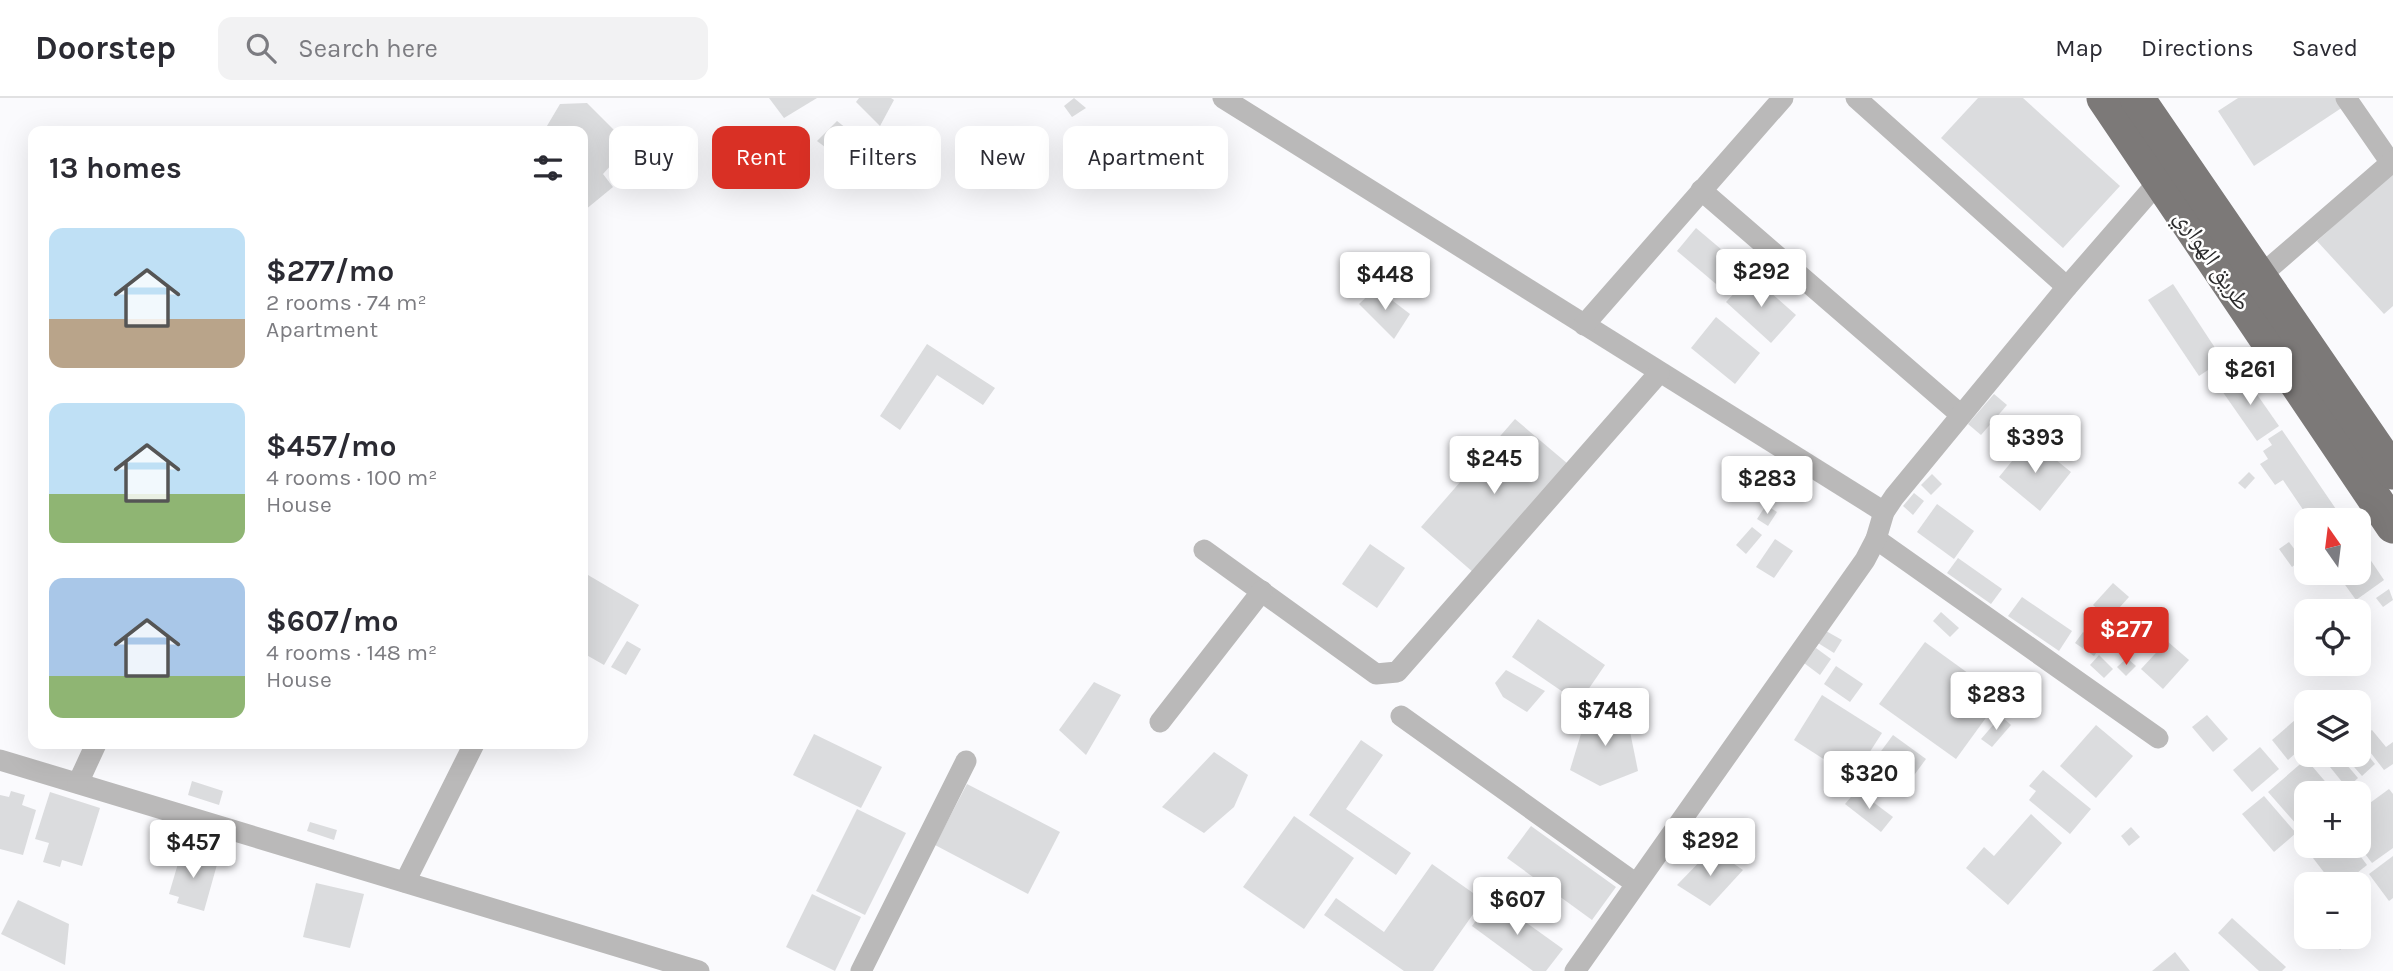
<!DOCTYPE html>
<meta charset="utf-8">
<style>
:root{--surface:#fff;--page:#f2f2f3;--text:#2b2b33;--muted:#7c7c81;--line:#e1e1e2;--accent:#d93025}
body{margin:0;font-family:Karla,"Noto Naskh Arabic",sans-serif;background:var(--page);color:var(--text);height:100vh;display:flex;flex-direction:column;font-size:26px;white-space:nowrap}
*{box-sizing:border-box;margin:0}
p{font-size:23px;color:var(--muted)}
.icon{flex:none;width:38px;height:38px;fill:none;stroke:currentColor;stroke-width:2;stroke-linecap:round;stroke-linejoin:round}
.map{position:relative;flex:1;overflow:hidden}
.panel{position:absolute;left:28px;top:28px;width:560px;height:623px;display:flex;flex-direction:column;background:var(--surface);border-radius:14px;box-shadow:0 7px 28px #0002}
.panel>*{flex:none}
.guide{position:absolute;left:609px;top:28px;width:665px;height:63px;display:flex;gap:14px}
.needle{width:46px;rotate:346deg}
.buttons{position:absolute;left:2294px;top:410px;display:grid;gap:14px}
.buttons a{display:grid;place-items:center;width:77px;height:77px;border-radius:14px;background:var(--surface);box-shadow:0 7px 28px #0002;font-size:35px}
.price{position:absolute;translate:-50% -60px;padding:0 16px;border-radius:7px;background:#fff;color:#222;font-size:23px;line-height:46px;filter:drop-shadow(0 2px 4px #0008)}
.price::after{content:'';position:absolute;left:50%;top:42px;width:21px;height:16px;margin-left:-10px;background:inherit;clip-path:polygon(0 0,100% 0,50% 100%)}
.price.selected{background:var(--accent);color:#fff}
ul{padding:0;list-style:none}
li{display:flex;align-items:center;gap:21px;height:175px;padding:0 21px}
li span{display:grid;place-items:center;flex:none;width:196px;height:140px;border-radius:14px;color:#555}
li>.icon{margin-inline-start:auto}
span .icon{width:84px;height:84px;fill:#fffc;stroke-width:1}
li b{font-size:30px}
h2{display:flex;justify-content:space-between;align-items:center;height:84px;padding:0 21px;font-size:30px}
.pill{padding:0 24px;border-radius:14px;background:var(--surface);box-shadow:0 7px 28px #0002;font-size:24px;line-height:63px}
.pill.selected{background:var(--accent);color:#fff}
header{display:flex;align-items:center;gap:42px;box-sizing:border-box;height:98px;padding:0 35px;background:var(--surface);border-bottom:2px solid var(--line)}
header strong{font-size:33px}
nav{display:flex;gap:38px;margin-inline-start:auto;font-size:24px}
.search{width:490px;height:63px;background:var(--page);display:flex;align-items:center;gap:18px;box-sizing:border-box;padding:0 24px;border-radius:14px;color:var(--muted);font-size:26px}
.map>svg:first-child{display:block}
.building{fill:#dbdcde}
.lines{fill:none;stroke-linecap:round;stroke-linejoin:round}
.minor{stroke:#bab9b9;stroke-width:21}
.trunk{stroke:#7c7978;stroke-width:35}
.labels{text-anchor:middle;stroke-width:5;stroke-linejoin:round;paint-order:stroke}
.street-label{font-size:24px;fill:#2c2c2d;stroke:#fff}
</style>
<header>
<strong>Doorstep</strong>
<div class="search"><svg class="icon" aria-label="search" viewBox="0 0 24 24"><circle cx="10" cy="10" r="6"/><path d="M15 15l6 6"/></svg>Search here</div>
<nav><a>Map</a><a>Directions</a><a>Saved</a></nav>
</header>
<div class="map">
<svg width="2393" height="873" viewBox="0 0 2393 873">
<rect width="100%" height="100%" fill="#fafafd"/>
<g class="building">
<path d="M769,0H817L784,20Z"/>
<path d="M859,0H891L894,2L880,28L856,4Z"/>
<path d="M1074,0L1086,10L1072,19L1064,8Z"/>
<path d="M1978,0H2023L2120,88L2063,150L1941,40Z"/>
<path d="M2238,0H2341L2346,7L2254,68L2218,13Z"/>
<path d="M587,5L629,47L603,76L613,89L585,112L583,33H544L560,6Z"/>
<path d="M837,23L866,46L845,64L817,43Z"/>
<path d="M2393,74V208L2384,216L2317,143Z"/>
<path d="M1696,130L1741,168L1722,191L1677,153Z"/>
<path d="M1751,177L1796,217L1771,245L1726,204Z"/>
<path d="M2173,186L2223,262L2199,278L2148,202Z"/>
<path d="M1376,190L1410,216L1394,241L1359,206Z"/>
<path d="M1716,219L1760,255L1735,286L1691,250Z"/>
<path d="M927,246L995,290L983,307L937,277L900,332L880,318Z"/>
<path d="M2242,275L2279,328L2257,343L2220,290Z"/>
<path d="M1994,296L2007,307L1981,337L1968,326Z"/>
<path d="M1515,321L1568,366L1474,475L1421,429Z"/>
<path d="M2282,332L2340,417L2343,422H2310L2283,382L2275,387L2260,366L2268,361L2263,353L2272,347L2268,341Z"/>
<path d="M2030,341L2071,374L2040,413L1999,379Z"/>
<path d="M2249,374L2255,380L2245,391L2238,385Z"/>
<path d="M1932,376L1942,386L1931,397L1921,387Z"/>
<path d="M1914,395L1924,403L1913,417L1903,408Z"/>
<path d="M1937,406L1974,433L1954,461L1917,434Z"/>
<path d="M1766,407L1777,414L1768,428L1757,421Z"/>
<path d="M1752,429L1762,437L1746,456L1736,447Z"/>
<path d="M1775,441L1793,453L1774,480L1756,469Z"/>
<path d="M2289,444L2302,461L2292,469L2279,451Z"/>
<path d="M2359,445L2384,482L2356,502L2343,484L2349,480L2345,474H2359Z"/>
<path d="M1370,446L1405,470L1377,510L1342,486Z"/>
<path d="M1958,460L2002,491L1991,506L1947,475Z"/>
<path d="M588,477L639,507L604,567L583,555V486Z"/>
<path d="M2113,485L2129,499L2109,521L2093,507Z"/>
<path d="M2389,491L2393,502L2383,509L2376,500Z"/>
<path d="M2022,499L2072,533L2059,553L2008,518Z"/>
<path d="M1941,514L1959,530L1950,539L1933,523Z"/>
<path d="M2097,515L2115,530L2106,541L2088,527Z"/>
<path d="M1538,521L1605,567L1579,605L1512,559Z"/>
<path d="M2119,531L2133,543L2122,557L2108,545Z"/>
<path d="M1826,533L1842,542L1834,555L1818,545Z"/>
<path d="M2083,534L2102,547L2094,558L2075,545Z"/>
<path d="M627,543L641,551L626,577L611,569Z"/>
<path d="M2167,543L2189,562L2163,591L2141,571Z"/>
<path d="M1925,544L2001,599L1956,661L1879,606Z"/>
<path d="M1816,550L1831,561L1820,577L1804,565Z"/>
<path d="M2099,557L2113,571L2104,580L2090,567Z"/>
<path d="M2127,560L2136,568L2126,578L2117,569Z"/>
<path d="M1836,568L1863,586L1850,604L1824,586Z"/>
<path d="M1506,572L1545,593L1527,614L1503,599L1495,585Z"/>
<path d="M1094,584L1121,597L1086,657L1059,632Z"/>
<path d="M1822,597L1882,635L1853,680L1794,642Z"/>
<path d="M1625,609L1638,673L1600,688L1570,672L1587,616Z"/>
<path d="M2302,616L2306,621V646L2288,662L2272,642Z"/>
<path d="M2207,617L2228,641L2213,654L2192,629Z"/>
<path d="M2001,618L2011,627L1992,649L1981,641Z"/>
<path d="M2096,627L2133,658L2096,700L2060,668Z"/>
<path d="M2372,632L2386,649L2393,644V666L2384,672L2360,641Z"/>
<path d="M814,636L882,669L861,710L793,677Z"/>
<path d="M1893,637L1926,661L1903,692L1870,668Z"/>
<path d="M1361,642L1383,657L1346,711L1411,755L1396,777L1309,717Z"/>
<path d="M2260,649L2279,671L2252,694L2233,672Z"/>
<path d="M2362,650L2375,666L2362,678L2348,662L2359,656Z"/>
<path d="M1214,654L1248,677L1234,709L1204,735L1162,709Z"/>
<path d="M2341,660L2358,680L2347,690L2330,669Z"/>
<path d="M2306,661L2335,695H2306V720L2298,728L2268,694Z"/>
<path d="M2043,672L2091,711L2070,736L2029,702L2036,693L2029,688Z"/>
<path d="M192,683L223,693L219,707L188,697Z"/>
<path d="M967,686L1060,734L1028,796L935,747Z"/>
<path d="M2389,691L2393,696V750L2372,765L2359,748V713Z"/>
<path d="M1857,692L1893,719L1881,734L1845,706Z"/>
<path d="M11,693L25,697L22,707L36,712L23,757L0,751V697L9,699Z"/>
<path d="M50,694L100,710L82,768L62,762L60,769L43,764L49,745L35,741Z"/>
<path d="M2264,698L2296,735L2274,754L2242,716Z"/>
<path d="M857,711L906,735L865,817L816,793Z"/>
<path d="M2031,716L2062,745L2008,807L1966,770L1984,749L1994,758Z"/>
<path d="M1294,718L1354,760L1304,831L1243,789Z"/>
<path d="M310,724L337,732L334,742L307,733Z"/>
<path d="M1531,728L1616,789L1592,822L1507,760Z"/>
<path d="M2131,729L2140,739L2129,748L2121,738Z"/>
<path d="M2330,747H2352L2367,767L2343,786H2333L2313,760Z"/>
<path d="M1712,751L1743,772L1710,808L1677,787Z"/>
<path d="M182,752L218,763L204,813L177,805L179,799L169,796Z"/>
<path d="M2393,758V800L2389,803L2369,776Z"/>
<path d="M1432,766L1483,802L1433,873H1404L1324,817L1336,800L1384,834Z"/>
<path d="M316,785L364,796L350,850L303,839Z"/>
<path d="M812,796L861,819L835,873L786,849Z"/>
<path d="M1492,800L1563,851L1546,873H1533L1472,828Z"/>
<path d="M18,802L69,826L65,867L1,836Z"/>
<path d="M2232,820L2286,869L2282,873H2259L2218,835Z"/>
<path d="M2328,838H2356L2340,852Z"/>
<path d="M2175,854L2190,873H2152Z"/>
</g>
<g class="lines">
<g class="minor">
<path d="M1223,0L1884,414"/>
<path d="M1856,0L2067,189"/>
<path d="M2346,0L2391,65"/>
<path d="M1701,92L1961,317"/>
<path d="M2260,178L2393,63"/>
<path d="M1584,227L1783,0"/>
<path d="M1876,441L2158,640"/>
<path d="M1204,452L1376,576L1397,574L1659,275"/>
<path d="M1401,618L1635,785"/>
<path d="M1160,624L1262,493"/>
<path d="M0,662L699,873"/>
<path d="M78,685L96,646"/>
<path d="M405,784L474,646"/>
<path d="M861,873L966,663"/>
<path d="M1575,873L1865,462L1876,441L1884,414L1894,399L2067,189L2160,82"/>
</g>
<g class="trunk">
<path d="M2104,0L2393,428"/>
<path d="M2137,0L2393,374"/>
</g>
</g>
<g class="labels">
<g class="street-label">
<text transform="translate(2213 162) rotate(56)" y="8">طريق الهواري</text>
</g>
</g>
</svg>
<div class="buttons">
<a><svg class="needle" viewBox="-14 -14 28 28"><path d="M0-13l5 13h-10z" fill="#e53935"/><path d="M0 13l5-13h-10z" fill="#7c7c81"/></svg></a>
<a><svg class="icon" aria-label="locate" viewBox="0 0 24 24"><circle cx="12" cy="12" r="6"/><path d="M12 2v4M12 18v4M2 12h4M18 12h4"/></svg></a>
<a><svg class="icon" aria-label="layers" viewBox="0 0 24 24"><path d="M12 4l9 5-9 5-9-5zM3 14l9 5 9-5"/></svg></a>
<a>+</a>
<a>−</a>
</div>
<b class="price" style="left:1761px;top:211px">$292</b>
<b class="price" style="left:1385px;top:214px">$448</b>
<b class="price" style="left:2250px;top:309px">$261</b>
<b class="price" style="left:2035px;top:377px">$393</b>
<b class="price" style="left:1494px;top:398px">$245</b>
<b class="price" style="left:1767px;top:418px">$283</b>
<b class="price selected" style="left:2126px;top:569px">$277</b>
<b class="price" style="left:1996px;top:634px">$283</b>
<b class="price" style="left:1605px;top:650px">$748</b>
<b class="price" style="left:1869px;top:713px">$320</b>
<b class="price" style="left:1710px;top:780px">$292</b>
<b class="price" style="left:193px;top:782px">$457</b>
<b class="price" style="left:1517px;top:839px">$607</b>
<div class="guide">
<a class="pill">Buy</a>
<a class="pill selected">Rent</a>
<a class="pill">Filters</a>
<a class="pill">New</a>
<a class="pill">Apartment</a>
</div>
<section class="panel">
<h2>13 homes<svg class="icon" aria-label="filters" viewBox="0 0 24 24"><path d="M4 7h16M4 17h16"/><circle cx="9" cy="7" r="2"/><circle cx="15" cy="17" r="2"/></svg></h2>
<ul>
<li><span style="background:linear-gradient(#bfe0f5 65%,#b9a48a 0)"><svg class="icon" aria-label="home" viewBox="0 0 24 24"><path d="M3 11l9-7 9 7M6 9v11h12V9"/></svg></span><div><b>$277/mo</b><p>2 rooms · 74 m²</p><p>Apartment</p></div></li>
<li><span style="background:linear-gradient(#bfe0f5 65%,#8fb573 0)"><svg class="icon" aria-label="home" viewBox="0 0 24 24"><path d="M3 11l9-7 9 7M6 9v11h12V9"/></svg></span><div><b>$457/mo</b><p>4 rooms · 100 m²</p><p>House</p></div></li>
<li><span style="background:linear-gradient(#a9c7e8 70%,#8fb573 0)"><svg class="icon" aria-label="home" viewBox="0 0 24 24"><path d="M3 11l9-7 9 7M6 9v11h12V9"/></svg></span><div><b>$607/mo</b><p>4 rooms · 148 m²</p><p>House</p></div></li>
</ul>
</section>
</div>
